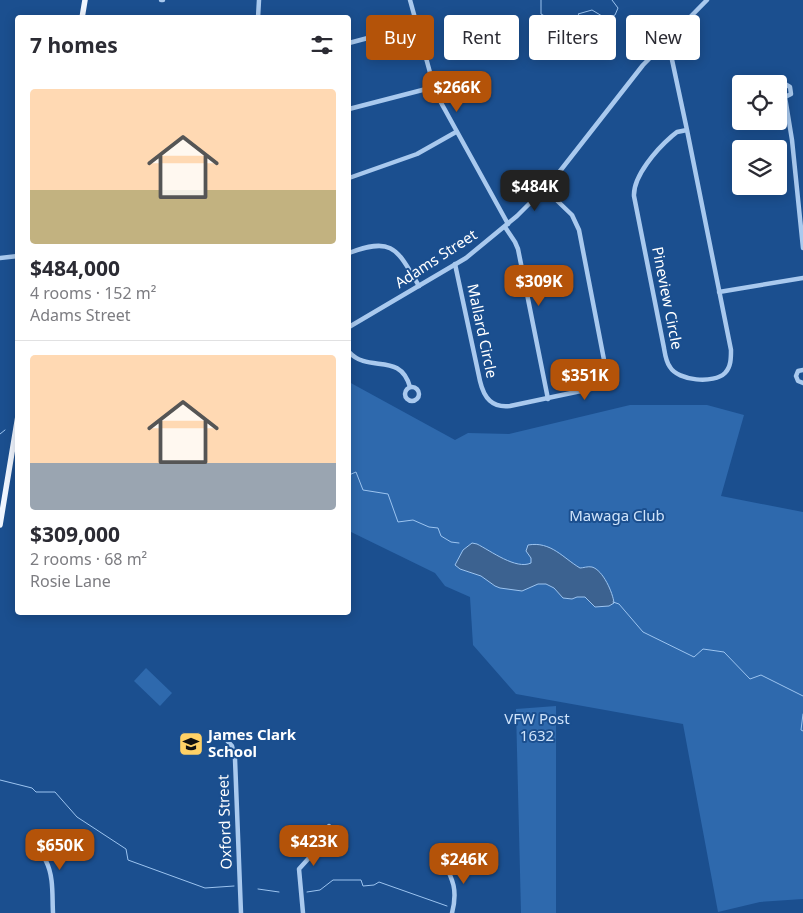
<!DOCTYPE html>
<meta charset="utf-8">
<style>
:root{--surface:#fff;--page:#f2f2f3;--text:#2b2b33;--muted:#7c7c81;--line:#e1e1e2;--accent:#b45309}
body{margin:0;font-family:"Noto Sans",sans-serif;background:var(--page);color:var(--text);height:100vh;display:flex;flex-direction:column;font-size:19px;white-space:nowrap}
*{box-sizing:border-box;margin:0}
p{font-size:16px;color:var(--muted)}
.icon{flex:none;width:28px;height:28px;fill:none;stroke:currentColor;stroke-width:2;stroke-linecap:round;stroke-linejoin:round}
.map{position:relative;flex:1;overflow:hidden}
.sheet{position:absolute;left:15px;top:15px;width:336px;height:600px;display:flex;flex-direction:column;background:var(--surface);border-radius:5px;box-shadow:0 2px 12px #0003}
.sheet>*{flex:none}
.top-card{position:absolute;left:366px;top:15px;width:361px;height:45px;display:flex;gap:10px}
.fabs{position:absolute;left:732px;top:75px;display:grid;gap:10px}
.fabs a{display:grid;place-items:center;width:55px;height:55px;border-radius:5px;background:var(--surface);box-shadow:0 2px 12px #0003;font-size:25px}
.price{position:absolute;translate:-50% -42px;padding:0 11px;border-radius:10px;background:var(--accent);color:#fff;font-size:16px;line-height:32px;filter:drop-shadow(0 1px 2px #0008)}
.price::after{content:'';position:absolute;left:50%;top:30px;width:15px;height:11px;margin-left:-8px;background:inherit;clip-path:polygon(0 0,100% 0,50% 100%)}
.price.on{background:#222;color:#fff}
ul{padding:0;list-style:none}
li{display:grid;align-content:center;gap:10px;height:265px;padding:0 15px}
li+li{border-top:1px solid var(--line)}
li span{display:grid;place-items:center;height:155px;border-radius:5px;color:#555}
li>.icon{margin-inline-start:auto}
span .icon{width:90px;height:90px;fill:#fffc;stroke-width:1}
li b{font-size:21px}
h2{display:flex;justify-content:space-between;align-items:center;height:60px;padding:0 15px;font-size:21px}
.pill{padding:0 18px;border-radius:5px;background:var(--surface);box-shadow:0 2px 12px #0003;font-size:18px;line-height:45px}
.pill.on{background:var(--accent);color:#fff}
.map>svg:first-child{display:block}
.green{fill:#2e69ad}
.water{fill:#3c6290;stroke:#9cc4f0}
.lines{fill:none;stroke-linecap:round;stroke-linejoin:round}
.stream{stroke:#9cc4f0;stroke-width:1}
.minor{stroke:#a9c9ee;stroke-width:4.5}
.major{stroke:#f0f6ff;stroke-width:5.5}
.labels{text-anchor:middle;stroke-width:4;stroke-linejoin:round;paint-order:stroke}
.street-label{font-size:15px;fill:#fff;stroke:#1b4f8f}
.park-label{font-size:15px;fill:#cfe3fa;stroke:#1b4f8f}
.poi-label{font-size:15px;font-weight:bold;fill:#fff;stroke:#1b4f8f;text-anchor:start}
</style>
<div class="map">
<svg width="803" height="913" viewBox="0 0 803 913">
<rect width="100%" height="100%" fill="#1b4f8f"/>
<g class="green">
<path d="M349,382L455,440L468,433L509,434L630,405H707L744,415L721,496L803,512V899L760,902L718,912L683,724L516,694L473,645L470,597L445,586L435,573L349,531Z"/>
<path d="M146,668L172,693L160,706L134,681Z"/>
<path d="M556,706V913H521L516,709Z"/>
</g>
<path class="water" d="M472,543L477,544C491,551 516,570 531,563V558L526,551L528,545C551,541 563,558 580,568C583,568 588,566 592,567C603,570 613,593 614,603L609,606L595,607L585,597H577L572,599L563,598L554,588L546,584H538L522,591L500,588L495,586L481,576L460,569L455,565L463,550Z"/>
<g class="lines">
<g class="stream">
<path d="M541,0V14L552,20L564,16L577,25L585,22L578,14L592,10L607,19L615,15L618,8L612,0"/>
<path d="M0,434L5,430"/>
<path d="M349,475L356,472L363,490L388,494L398,522L413,520L429,527L438,528L441,536L451,542L459,543"/>
<path d="M613,602L619,604L643,632L694,657L703,649L724,652L750,679L761,675L803,696"/>
<path d="M803,714L801,730L803,731"/>
<path d="M0,780L32,788L36,792H55L77,817L126,849L128,860L205,888L234,886"/>
<path d="M258,889L279,892"/>
<path d="M307,892L320,890L333,880H361L363,886L374,885L379,882L447,906"/>
</g>
<g class="minor">
<path d="M161,0H163"/>
<path d="M410,0L434,87L439,99L508,224"/>
<path d="M258,18L259,0"/>
<path d="M668,38L672,44L671,55L687,130L677,132L672,136C657,149 633,176 634,196L664,348C665,354 666,362 670,367C678,381 714,384 725,373C731,367 731,358 731,350L687,130"/>
<path d="M349,43L417,25"/>
<path d="M659,48L671,55"/>
<path d="M779,87L785,84L790,87L791,94L785,97"/>
<path d="M779,94L785,97"/>
<path d="M785,97L792,140L803,248"/>
<path d="M349,109L434,87"/>
<path d="M349,178L417,154L456,132"/>
<path d="M505,227L515,242L518,249L548,399"/>
<path d="M349,253C394,236 397,250 419,286"/>
<path d="M0,258L18,256"/>
<path d="M455,264L480,381C484,398 492,408 510,406L595,388L605,378V365L579,230L572,215L545,189"/>
<path d="M719,292L803,278"/>
<path d="M349,327L466,258L517,216L553,180L643,65L707,0"/>
<path d="M349,352C369,374 400,351 410,387"/>
<path d="M803,370L798,371L796,376L798,381L803,383"/>
<circle cx="412" cy="394" r="7"/>
<path d="M222,735L232,746L235,759L241,913"/>
<path d="M34,836C36,846 42,852 46,861C54,877 52,896 53,913"/>
<path d="M443,860C453,880 458,890 452,913"/>
<path d="M303,913L299,869L327,838L329,826"/>
</g>
<g class="major">
<path d="M82,18L85,0"/>
<path d="M0,525L18,416"/>
</g>
</g>
<defs>
<symbol id="school-square" viewBox="-11 -11 22 22"><rect x="-9" y="-9" width="18" height="18" rx="4" fill="#ffd166" stroke="#1b4f8f"/><path d="M0-5L7-2L0 1L-7-2ZM-4 1L0 2.5L4 1V4Q0 6-4 4Z" fill="#111"/></symbol>
</defs>
<g fill-rule="evenodd">
<use href="#school-square" x="177" y="730" width="28" height="28"/>
</g>
<g class="labels">
<g class="street-label">
<text transform="translate(436 259) rotate(-33)" y="5">Adams Street</text>
<text transform="translate(667 298) rotate(79)" y="5">Pineview Circle</text>
<text transform="translate(482 331) rotate(78)" y="5">Mallard Circle</text>
<text transform="translate(225 822) rotate(-92)" y="5">Oxford Street</text>
</g>
<g class="park-label">
<text x="617" y="521">Mawaga Club</text>
<text x="537" y="724">VFW Post<tspan x="537" dy="17">1632</tspan></text>
</g>
<g class="poi-label">
<text x="208" y="740">James Clark<tspan x="208" dy="17">School</tspan></text>
</g>
</g>
</svg>
<div class="fabs">
<a><svg class="icon" aria-label="locate" viewBox="0 0 24 24"><circle cx="12" cy="12" r="6"/><path d="M12 2v4M12 18v4M2 12h4M18 12h4"/></svg></a>
<a><svg class="icon" aria-label="layers" viewBox="0 0 24 24"><path d="M12 4l9 5-9 5-9-5zM3 14l9 5 9-5"/></svg></a>
</div>
<b class="price" style="left:457px;top:113px">$266K</b>
<b class="price on" style="left:535px;top:212px">$484K</b>
<b class="price" style="left:539px;top:307px">$309K</b>
<b class="price" style="left:585px;top:401px">$351K</b>
<b class="price" style="left:314px;top:867px">$423K</b>
<b class="price" style="left:60px;top:871px">$650K</b>
<b class="price" style="left:464px;top:885px">$246K</b>
<div class="top-card">
<a class="pill on">Buy</a>
<a class="pill">Rent</a>
<a class="pill">Filters</a>
<a class="pill">New</a>
</div>
<section class="sheet">
<h2>7 homes<svg class="icon" aria-label="filters" viewBox="0 0 24 24"><path d="M4 7h16M4 17h16"/><circle cx="9" cy="7" r="2"/><circle cx="15" cy="17" r="2"/></svg></h2>
<ul>
<li><span style="background:linear-gradient(#ffd9b3 65%,#c2b280 0)"><svg class="icon" aria-label="home" viewBox="0 0 24 24"><path d="M3 11l9-7 9 7M6 9v11h12V9"/></svg></span><div><b>$484,000</b><p>4 rooms · 152 m²</p><p>Adams Street</p></div></li>
<li><span style="background:linear-gradient(#ffd9b3 70%,#9aa5b1 0)"><svg class="icon" aria-label="home" viewBox="0 0 24 24"><path d="M3 11l9-7 9 7M6 9v11h12V9"/></svg></span><div><b>$309,000</b><p>2 rooms · 68 m²</p><p>Rosie Lane</p></div></li>
</ul>
</section>
</div>
